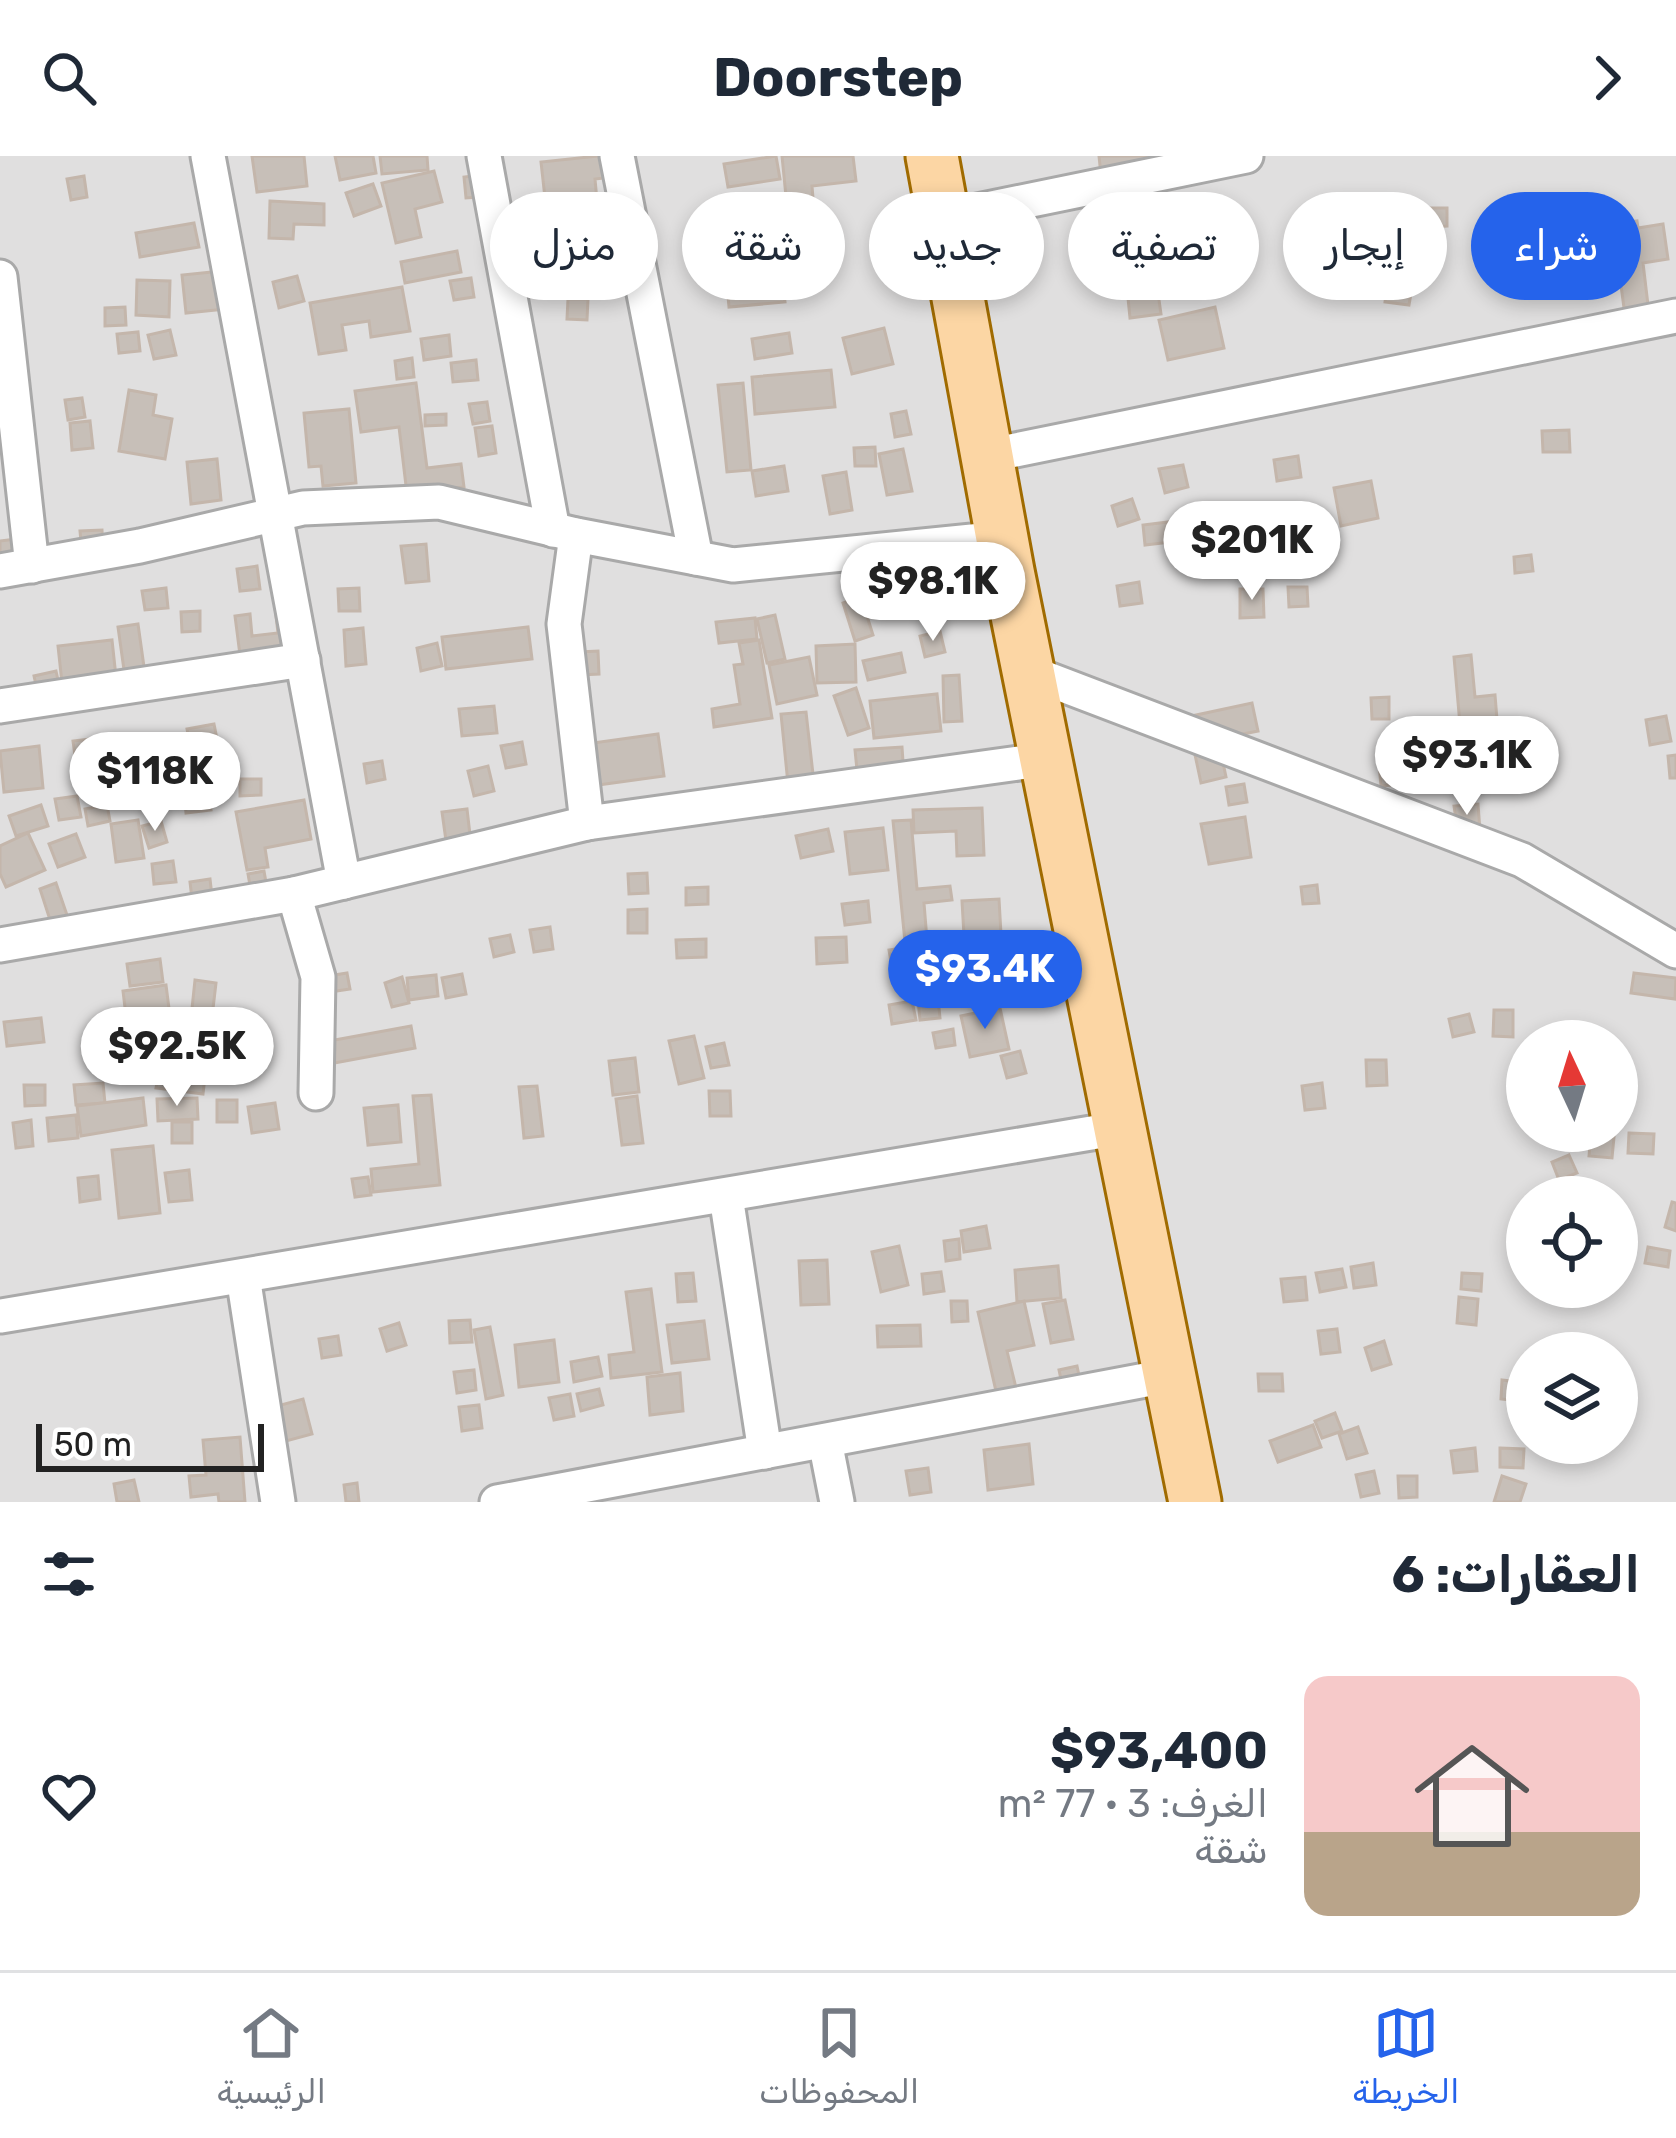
<!DOCTYPE html>
<html lang="ar">
<meta charset="utf-8">
<style>
:root{--surface:#fff;--page:#f6f6f7;--text:#1f2937;--muted:#747a83;--line:#e0e1e3;--accent:#2563eb}
body{margin:0;font-family:Rubik,Vazirmatn,sans-serif;background:var(--page);color:var(--text);direction:rtl;height:100vh;display:flex;flex-direction:column;font-size:45px;white-space:nowrap}
*{box-sizing:border-box;margin:0}
p{font-size:39px;color:var(--muted)}
.icon{flex:none;width:66px;height:66px;fill:none;stroke:currentColor;stroke-width:2;stroke-linecap:round;stroke-linejoin:round}
.map{position:relative;height:1346px;overflow:hidden;direction:ltr}
.side{display:flex;flex-direction:column;background:var(--surface);flex:1}
.side>*{flex:none}
.banner{position:absolute;left:36px;top:36px;width:1605px;height:108px;direction:rtl;display:flex;gap:24px}
.needle{width:78px;rotate:356deg}
.fabs{position:absolute;left:1506px;top:864px;display:grid;gap:24px}
.fabs a{display:grid;place-items:center;width:132px;height:132px;border-radius:50%;background:var(--surface);box-shadow:0 6px 18px #0003;font-size:60px}
.scale{position:absolute;left:36px;bottom:30px;width:228px;box-sizing:border-box;padding-left:12px;border:6px solid #222;border-top:0;font-size:33px;line-height:42px;white-space:nowrap;color:#222;-webkit-text-stroke:9px #fff;paint-order:stroke}
.price{position:absolute;translate:-50% -102px;padding:0 27px;border-radius:42px;background:#fff;color:#222;font-size:39px;line-height:78px;filter:drop-shadow(0 3px 6px #0008)}
.price::after{content:'';position:absolute;left:50%;top:72px;width:36px;height:27px;margin-left:-18px;background:inherit;clip-path:polygon(0 0,100% 0,50% 100%)}
.price.selected{background:var(--accent);color:#fff}
ul{padding:0;list-style:none}
li{display:flex;align-items:center;gap:36px;height:300px;padding:0 36px}
li span{display:grid;place-items:center;flex:none;width:336px;height:240px;border-radius:24px;color:#555}
li>.icon{margin-inline-start:auto}
span .icon{width:144px;height:144px;fill:#fffc;stroke-width:1}
li b{font-size:51px}
h2{display:flex;justify-content:space-between;align-items:center;height:144px;padding:0 36px;font-size:51px}
.tag{padding:0 42px;border-radius:54px;background:var(--surface);box-shadow:0 6px 18px #0003;font-size:42px;line-height:108px}
.tag.selected{background:var(--accent);color:#fff}
header{display:flex;justify-content:space-between;align-items:center;height:156px;padding:0 36px;background:var(--surface);font-size:54px;font-weight:700}
.dock{display:flex;justify-content:space-around;align-items:center;height:168px;border-top:3px solid var(--line);background:var(--surface);font-size:33px;color:var(--muted)}
.dock a{display:grid;justify-items:center;gap:6px}
.dock .selected{color:var(--accent)}
.map>svg:first-child{display:block}
.residential{fill:#e0dfdf;fill-rule:evenodd}
.building{fill:#c7bfb8;stroke:#c4b6ab;stroke-width:3}
.lines{fill:none;stroke-linecap:round;stroke-linejoin:round}
.minor-casing{stroke:#a9a9a9;stroke-width:39}
.primary-casing{stroke:#a06b00;stroke-width:57}
.minor{stroke:#fff;stroke-width:33}
.primary{stroke:#fcd6a4;stroke-width:51}
</style>
<header><svg class="icon" aria-label="forward" viewBox="0 0 24 24"><path d="M9 5l7 7-7 7"/></svg>Doorstep<svg class="icon" aria-label="search" viewBox="0 0 24 24"><circle cx="10" cy="10" r="6"/><path d="M15 15l6 6"/></svg></header>
<div class="map">
<svg width="1676" height="1346" viewBox="0 0 1676 1346">
<rect width="100%" height="100%" fill="#f2efe9"/>
<path class="residential" d="M0,0H1676V1346H0ZM1527,885H1617V975H1527ZM1527,1041H1617V1131H1527ZM1527,1197H1617V1287H1527Z"/>
<g class="building">
<path d="M252,0H304L307,30L257,36Z"/>
<path d="M335,0H373L376,17L340,24Z"/>
<path d="M380,0H427L428,14L382,18Z"/>
<path d="M598,0H619L621,20L595,23L597,45L546,51L541,6Z"/>
<path d="M776,0L780,23L728,31L724,8Z"/>
<path d="M782,0H853L856,25L812,30L816,78L790,81Z"/>
<path d="M1099,0H1157L1159,22L1102,29Z"/>
<path d="M434,15L442,46L415,53L421,81L396,87L382,27Z"/>
<path d="M492,18L494,40L466,42L464,21Z"/>
<path d="M84,20L87,41L71,44L67,23Z"/>
<path d="M373,28L381,50L354,60L346,37Z"/>
<path d="M270,45L324,48V69L294,68L293,83L269,82Z"/>
<path d="M1426,52H1447V70L1427,71Z"/>
<path d="M1637,65L1638,72L1663,68L1668,103L1643,107L1648,149L1624,152L1613,68Z"/>
<path d="M194,67L199,91L140,101L136,77Z"/>
<path d="M776,72L778,91L741,96L739,77Z"/>
<path d="M601,78L606,118L584,120L579,80Z"/>
<path d="M1146,78L1151,118L1126,122L1120,82Z"/>
<path d="M572,79V102L554,103V80Z"/>
<path d="M1234,81L1239,97L1219,103L1213,87Z"/>
<path d="M1386,84L1390,102L1369,106L1366,88Z"/>
<path d="M457,95L461,116L405,127L401,106Z"/>
<path d="M815,100L821,127L802,131L796,104Z"/>
<path d="M780,104L785,146L729,151L725,109Z"/>
<path d="M232,114L236,152L186,157L182,119Z"/>
<path d="M297,120L304,145L279,152L273,126Z"/>
<path d="M471,122L474,141L454,144L450,125Z"/>
<path d="M1388,123L1413,126L1409,149L1385,146Z"/>
<path d="M137,124L170,125L169,161L136,159Z"/>
<path d="M402,131L410,175L371,181L369,165L342,169L346,194L319,198L310,147Z"/>
<path d="M1158,137L1161,158L1130,162L1128,142Z"/>
<path d="M568,143H588L587,164L567,163Z"/>
<path d="M125,151L126,169L105,170V152Z"/>
<path d="M1215,151L1224,192L1168,204L1159,164Z"/>
<path d="M884,172L893,208L852,218L843,182Z"/>
<path d="M170,174L176,199L154,203L148,179Z"/>
<path d="M138,176L140,195L119,197L117,178Z"/>
<path d="M789,177L792,197L755,203L752,183Z"/>
<path d="M449,179L451,200L424,204L421,183Z"/>
<path d="M412,202L414,221L397,223L395,205Z"/>
<path d="M476,204L478,224L453,226L451,207Z"/>
<path d="M831,214L835,251L755,258L752,221Z"/>
<path d="M416,227L427,312L461,308L464,331L407,338L399,271L361,276L355,235Z"/>
<path d="M743,227L751,314L727,316L718,229Z"/>
<path d="M129,234L156,239L153,259L172,263L165,303L119,295Z"/>
<path d="M82,242L85,261L68,264L65,244Z"/>
<path d="M487,246L490,265L473,268L469,248Z"/>
<path d="M349,253L356,327L323,330L321,310L309,311L304,257Z"/>
<path d="M906,255L911,278L895,281L891,258Z"/>
<path d="M446,258V269L425,270V259Z"/>
<path d="M90,265L93,292L72,294L70,267Z"/>
<path d="M492,270L496,297L479,300L475,272Z"/>
<path d="M1569,274L1570,296H1543L1542,275Z"/>
<path d="M875,291L876,310H855L854,292Z"/>
<path d="M903,293L912,335L887,339L879,298Z"/>
<path d="M1298,300L1301,321L1277,325L1274,304Z"/>
<path d="M217,303L221,344L191,348L187,306Z"/>
<path d="M1183,309L1188,331L1165,337L1159,313Z"/>
<path d="M784,310L788,335L756,340L752,315Z"/>
<path d="M846,316L852,354L830,358L823,320Z"/>
<path d="M1371,325L1378,362L1341,370L1334,332Z"/>
<path d="M1132,343L1139,363L1118,370L1112,350Z"/>
<path d="M1277,349V368L1248,369L1247,350Z"/>
<path d="M1241,353L1243,373L1222,375L1220,355Z"/>
<path d="M1168,366L1171,386L1145,389L1143,369Z"/>
<path d="M102,374L103,395L82,396L80,375Z"/>
<path d="M32,381L0,412V385Z"/>
<path d="M426,388L429,425L406,427L401,390Z"/>
<path d="M1531,399L1533,415L1515,417L1514,401Z"/>
<path d="M257,410L260,433L240,435L237,413Z"/>
<path d="M1139,426L1142,447L1120,450L1117,430Z"/>
<path d="M1288,431H1307L1308,450L1289,451Z"/>
<path d="M166,432L168,452L145,454L142,435Z"/>
<path d="M359,432L360,455H339L338,433Z"/>
<path d="M1240,433H1263L1264,461L1240,462Z"/>
<path d="M861,441L873,479L855,485L843,447Z"/>
<path d="M294,449L299,492L240,499L235,460L250,458L252,480L278,477L275,451Z"/>
<path d="M200,455V475L182,476L181,456Z"/>
<path d="M775,459L785,503L767,507L757,463Z"/>
<path d="M755,462L757,483L719,487L716,466Z"/>
<path d="M138,468L145,518L125,521L118,471Z"/>
<path d="M528,471L532,503L446,513L442,481Z"/>
<path d="M363,472L366,508L346,510L344,474Z"/>
<path d="M940,475L945,496L925,501L920,480Z"/>
<path d="M112,484L116,521L62,527L58,490Z"/>
<path d="M759,484L772,562L714,571L712,553L740,548L734,509L743,508L739,487Z"/>
<path d="M437,487L442,510L421,515L417,492Z"/>
<path d="M855,488L856,526L817,527L816,490Z"/>
<path d="M598,495L599,518L580,519L579,496Z"/>
<path d="M901,497L905,516L868,524L863,505Z"/>
<path d="M1471,499L1475,541L1495,539L1498,576L1461,580L1454,501Z"/>
<path d="M809,501L817,539L777,548L769,509Z"/>
<path d="M56,515L62,542L40,547L34,520Z"/>
<path d="M959,519L962,565L944,566L943,520Z"/>
<path d="M856,532L869,572L848,579L834,540Z"/>
<path d="M937,538L941,575L874,582L870,545Z"/>
<path d="M1389,541V563H1372L1371,542Z"/>
<path d="M1252,547L1258,575L1218,583L1226,621L1201,627L1187,561Z"/>
<path d="M494,550L497,577L462,580L459,553Z"/>
<path d="M806,556L815,636L789,638L781,558Z"/>
<path d="M1666,560L1671,585L1650,589L1646,564Z"/>
<path d="M214,568L218,588L191,593L187,573Z"/>
<path d="M658,578L664,620L598,629L593,587Z"/>
<path d="M91,583L94,605L76,607L73,585Z"/>
<path d="M522,586L526,608L506,612L501,590Z"/>
<path d="M39,590L43,632L4,636L0,595Z"/>
<path d="M902,591L904,620L858,624L855,594Z"/>
<path d="M1676,599V622H1670L1668,600Z"/>
<path d="M1428,602L1431,625L1381,630L1379,608Z"/>
<path d="M382,605L385,623L367,627L364,608Z"/>
<path d="M488,610L494,635L474,640L468,615Z"/>
<path d="M240,623H261V639L240,640Z"/>
<path d="M1244,628L1247,646L1229,649L1226,631Z"/>
<path d="M207,632L211,654L186,657L184,635Z"/>
<path d="M77,640L81,661L59,664L55,643Z"/>
<path d="M304,644L311,683L265,692L268,711L247,714L236,656Z"/>
<path d="M1478,648L1480,675L1458,677L1454,650Z"/>
<path d="M41,649L48,670L16,680L9,660Z"/>
<path d="M107,649L110,665L88,670L85,653Z"/>
<path d="M982,652L984,699L957,700L956,675L914,677L913,654Z"/>
<path d="M467,653L472,696L448,699L442,656Z"/>
<path d="M1245,661L1251,701L1209,708L1201,668Z"/>
<path d="M138,664L144,702L116,706L111,668Z"/>
<path d="M911,664L917,733L950,730L952,744L924,747L927,784L905,786L893,665Z"/>
<path d="M161,665L167,686L149,692L142,670Z"/>
<path d="M883,672L888,714L850,718L845,676Z"/>
<path d="M828,673L833,695L801,702L796,680Z"/>
<path d="M28,677L45,714L6,731L0,718V690Z"/>
<path d="M76,678L85,701L58,711L49,688Z"/>
<path d="M173,705L176,726L154,728L152,708Z"/>
<path d="M264,715L267,732L251,735L248,718Z"/>
<path d="M647,717L648,737L629,738L628,718Z"/>
<path d="M210,723L212,740L192,743L190,726Z"/>
<path d="M56,727L68,762L51,767L40,733Z"/>
<path d="M1317,729L1319,747L1303,748L1301,731Z"/>
<path d="M708,731V748L686,749V732Z"/>
<path d="M999,743L1001,778L964,780L962,745Z"/>
<path d="M868,745L870,766L845,769L842,748Z"/>
<path d="M647,753V777H628V754Z"/>
<path d="M550,771L553,793L534,796L530,774Z"/>
<path d="M510,779L514,796L494,801L490,783Z"/>
<path d="M846,781L847,806L817,808L816,782Z"/>
<path d="M992,781L995,804L956,809L953,786Z"/>
<path d="M706,783V801L677,802L676,784Z"/>
<path d="M934,787L938,819L915,822L911,789Z"/>
<path d="M909,791L914,821L894,824L889,794Z"/>
<path d="M160,803L163,826L130,830L127,808Z"/>
<path d="M347,817L350,833L330,836L328,820Z"/>
<path d="M1634,817L1676,822L1675,843L1631,837Z"/>
<path d="M462,818L466,838L446,842L442,822Z"/>
<path d="M436,819L438,840L409,844L407,822Z"/>
<path d="M402,821L409,847L392,851L385,827Z"/>
<path d="M936,822L940,862L920,864L916,824Z"/>
<path d="M195,824L216,827L203,938L156,932L159,916L185,919Z"/>
<path d="M166,829L171,868L106,876L105,862L126,860L123,835Z"/>
<path d="M912,845L916,864L892,868L889,849Z"/>
<path d="M1000,852L1009,893L970,901L961,860Z"/>
<path d="M1494,854H1513V881L1493,880Z"/>
<path d="M1469,858L1474,876L1453,881L1449,863Z"/>
<path d="M41,862L44,886L7,890L4,866Z"/>
<path d="M411,870L415,892L329,908L324,886Z"/>
<path d="M953,873L955,889L936,892L933,877Z"/>
<path d="M694,880L704,922L679,928L669,885Z"/>
<path d="M724,887L729,909L711,912L706,891Z"/>
<path d="M1020,895L1026,917L1007,922L1001,900Z"/>
<path d="M635,902L639,936L613,939L609,905Z"/>
<path d="M1366,904H1386L1387,929L1367,930Z"/>
<path d="M103,927L105,947L76,949L74,929Z"/>
<path d="M1322,927L1325,952L1305,954L1302,930Z"/>
<path d="M24,929H45V949L25,950Z"/>
<path d="M537,930L543,980L524,982L519,931Z"/>
<path d="M709,935H730L731,960H710Z"/>
<path d="M431,939L440,1029L373,1036L371,1013L419,1008L413,940Z"/>
<path d="M637,940L643,987L622,989L616,943Z"/>
<path d="M143,942L146,969L81,980L77,950Z"/>
<path d="M197,942L198,963L158,965L157,943Z"/>
<rect x="217" y="944" width="20" height="22"/>
<path d="M275,947L279,973L252,977L248,951Z"/>
<path d="M398,949L401,986L368,989L364,952Z"/>
<path d="M76,959L78,982L49,985L47,962Z"/>
<path d="M31,964L33,990L16,992L13,967Z"/>
<rect x="172" y="966" width="20" height="21"/>
<path d="M1629,977L1654,978L1653,998L1628,997Z"/>
<path d="M1591,979L1614,981L1612,1002L1589,1000Z"/>
<path d="M153,990L160,1057L119,1062L112,994Z"/>
<path d="M1569,999L1577,1017L1559,1024L1552,1006Z"/>
<path d="M189,1014L192,1044L169,1046L165,1017Z"/>
<path d="M98,1020L100,1043L80,1046L78,1022Z"/>
<path d="M368,1021L371,1039L355,1041L352,1023Z"/>
<path d="M1672,1046L1676,1047V1075L1665,1071Z"/>
<path d="M986,1070L990,1092L964,1096L961,1075Z"/>
<path d="M959,1083L960,1103L946,1105L944,1085Z"/>
<path d="M899,1090L908,1129L881,1136L872,1096Z"/>
<path d="M1648,1091L1670,1095L1668,1111L1645,1107Z"/>
<path d="M827,1104L829,1148L801,1149L799,1105Z"/>
<path d="M1373,1107L1376,1129L1354,1132L1351,1111Z"/>
<path d="M1058,1110L1061,1142L1017,1146L1015,1114Z"/>
<path d="M1342,1113L1346,1131L1320,1136L1316,1117Z"/>
<path d="M941,1116L944,1135L924,1138L922,1118Z"/>
<path d="M693,1117L696,1145L678,1146L676,1118Z"/>
<path d="M1462,1117L1482,1118L1481,1135L1461,1133Z"/>
<path d="M1305,1121L1307,1144L1284,1146L1281,1123Z"/>
<path d="M651,1133L662,1216L611,1222L609,1199L634,1196L626,1136Z"/>
<path d="M1459,1141L1478,1143L1476,1169L1457,1167Z"/>
<path d="M1065,1144L1073,1183L1051,1187L1043,1148Z"/>
<path d="M951,1145H967L968,1165L952,1166Z"/>
<path d="M1024,1145L1034,1189L1007,1195L1018,1240L998,1244L978,1156Z"/>
<path d="M470,1164L472,1186L450,1187L449,1165Z"/>
<path d="M704,1165L709,1203L672,1207L667,1169Z"/>
<path d="M399,1167L406,1189L387,1195L380,1173Z"/>
<path d="M920,1169L921,1190L878,1191L877,1170Z"/>
<path d="M490,1171L503,1239L486,1243L474,1174Z"/>
<path d="M1337,1173L1340,1196L1321,1198L1318,1175Z"/>
<path d="M338,1180L341,1199L322,1202L319,1183Z"/>
<path d="M554,1184L559,1226L519,1231L515,1189Z"/>
<path d="M1384,1185L1391,1208L1372,1214L1365,1192Z"/>
<path d="M598,1201L602,1220L574,1226L571,1206Z"/>
<path d="M1077,1210L1081,1229L1063,1233L1059,1214Z"/>
<path d="M474,1214L476,1234L457,1237L454,1216Z"/>
<path d="M680,1217L683,1255L650,1259L647,1221Z"/>
<path d="M1258,1218H1282L1283,1235H1259Z"/>
<path d="M1502,1224L1521,1226L1519,1245L1501,1243Z"/>
<path d="M599,1233L603,1249L581,1255L577,1238Z"/>
<path d="M570,1238L574,1260L554,1264L549,1242Z"/>
<path d="M303,1243L312,1278L275,1288L266,1253Z"/>
<path d="M479,1249L482,1272L462,1275L459,1251Z"/>
<path d="M1335,1257L1342,1275L1322,1282L1315,1265Z"/>
<path d="M1313,1269L1321,1291L1278,1306L1270,1285Z"/>
<path d="M1358,1271L1367,1297L1347,1303L1339,1278Z"/>
<path d="M240,1281L245,1346H219L218,1338L191,1341L189,1320L206,1319L203,1284Z"/>
<path d="M1029,1288L1033,1328L988,1334L984,1294Z"/>
<path d="M1475,1292L1477,1315L1454,1317L1451,1295Z"/>
<path d="M1500,1292L1524,1293L1523,1312L1500,1311Z"/>
<path d="M928,1312L931,1336L910,1339L906,1315Z"/>
<path d="M1374,1315L1379,1337L1361,1341L1356,1319Z"/>
<path d="M1398,1320H1417V1341L1399,1342Z"/>
<path d="M1502,1320L1526,1328L1520,1346H1494Z"/>
<path d="M134,1324L139,1346H117L114,1328Z"/>
<path d="M357,1327L359,1346H346L344,1329Z"/>
</g>
<g class="lines">
<defs>
<g id="minor">
<path d="M208,0L344,726"/>
<path d="M484,0L553,374"/>
<path d="M617,0L696,402"/>
<path d="M943,62L1246,0"/>
<path d="M0,121L32,410"/>
<path d="M986,300L1676,160"/>
<path d="M0,415L140,390L303,352L439,346L576,379L733,409L1002,382"/>
<path d="M1029,516L1522,704L1676,795"/>
<path d="M0,550L303,504"/>
<path d="M587,667L1048,603"/>
<path d="M0,789L294,738"/>
<path d="M316,937L318,821L294,738L587,667L564,468L576,379"/>
<path d="M726,1040L765,1296"/>
<path d="M243,1120L278,1346"/>
<path d="M1,1160L1121,972"/>
<path d="M825,1285L837,1346"/>
<path d="M497,1346L1172,1219"/>
</g>
<path id="primary" d="M932,0L1008,415L1195,1346"/>
</defs>
<use href="#minor" class="minor-casing"/>
<use href="#primary" class="primary-casing"/>
<use href="#minor" class="minor"/>
<use href="#primary" class="primary"/>
</g>
</svg>
<div class="fabs">
<a><svg class="needle" viewBox="-14 -14 28 28"><path d="M0-13l5 13h-10z" fill="#e53935"/><path d="M0 13l5-13h-10z" fill="#747a83"/></svg></a>
<a><svg class="icon" aria-label="locate" viewBox="0 0 24 24"><circle cx="12" cy="12" r="6"/><path d="M12 2v4M12 18v4M2 12h4M18 12h4"/></svg></a>
<a><svg class="icon" aria-label="layers" viewBox="0 0 24 24"><path d="M12 4l9 5-9 5-9-5zM3 14l9 5 9-5"/></svg></a>
</div>
<div class="scale">50 m</div>
<b class="price" style="left:1252px;top:447px">$201K</b>
<b class="price" style="left:933px;top:488px">$98.1K</b>
<b class="price" style="left:1467px;top:662px">$93.1K</b>
<b class="price" style="left:155px;top:678px">$118K</b>
<b class="price selected" style="left:985px;top:876px">$93.4K</b>
<b class="price" style="left:177px;top:953px">$92.5K</b>
<div class="banner">
<a class="tag selected">شراء</a>
<a class="tag">إيجار</a>
<a class="tag">تصفية</a>
<a class="tag">جديد</a>
<a class="tag">شقة</a>
<a class="tag">منزل</a>
</div>
</div>
<section class="side">
<h2>العقارات: 6<svg class="icon" aria-label="filters" viewBox="0 0 24 24"><path d="M4 7h16M4 17h16"/><circle cx="9" cy="7" r="2"/><circle cx="15" cy="17" r="2"/></svg></h2>
<ul>
<li><span style="background:linear-gradient(#f6c9c9 65%,#b9a48a 0)"><svg class="icon" aria-label="home" viewBox="0 0 24 24"><path d="M3 11l9-7 9 7M6 9v11h12V9"/></svg></span><div><b>$93,400</b><p>الغرف: 3 · 77 m²</p><p>شقة</p></div><svg class="icon" aria-label="heart" viewBox="0 0 24 24"><path d="M12 20l-8-8c-3-5 5-10 8-4 3-6 11-1 8 4z"/></svg></li>
</ul>
</section>
<nav class="dock">
<a class="selected"><svg class="icon" aria-label="map" viewBox="0 0 24 24"><path d="M3 6l6-2 6 2 6-2v14l-6 2-6-2-6 2zM9 4v14M15 6v14"/></svg>الخريطة</a>
<a><svg class="icon" aria-label="saved" viewBox="0 0 24 24"><path d="M7 4h10v16l-5-4-5 4z"/></svg>المحفوظات</a>
<a><svg class="icon" aria-label="home" viewBox="0 0 24 24"><path d="M3 11l9-7 9 7M6 9v11h12V9"/></svg>الرئيسية</a>
</nav>
